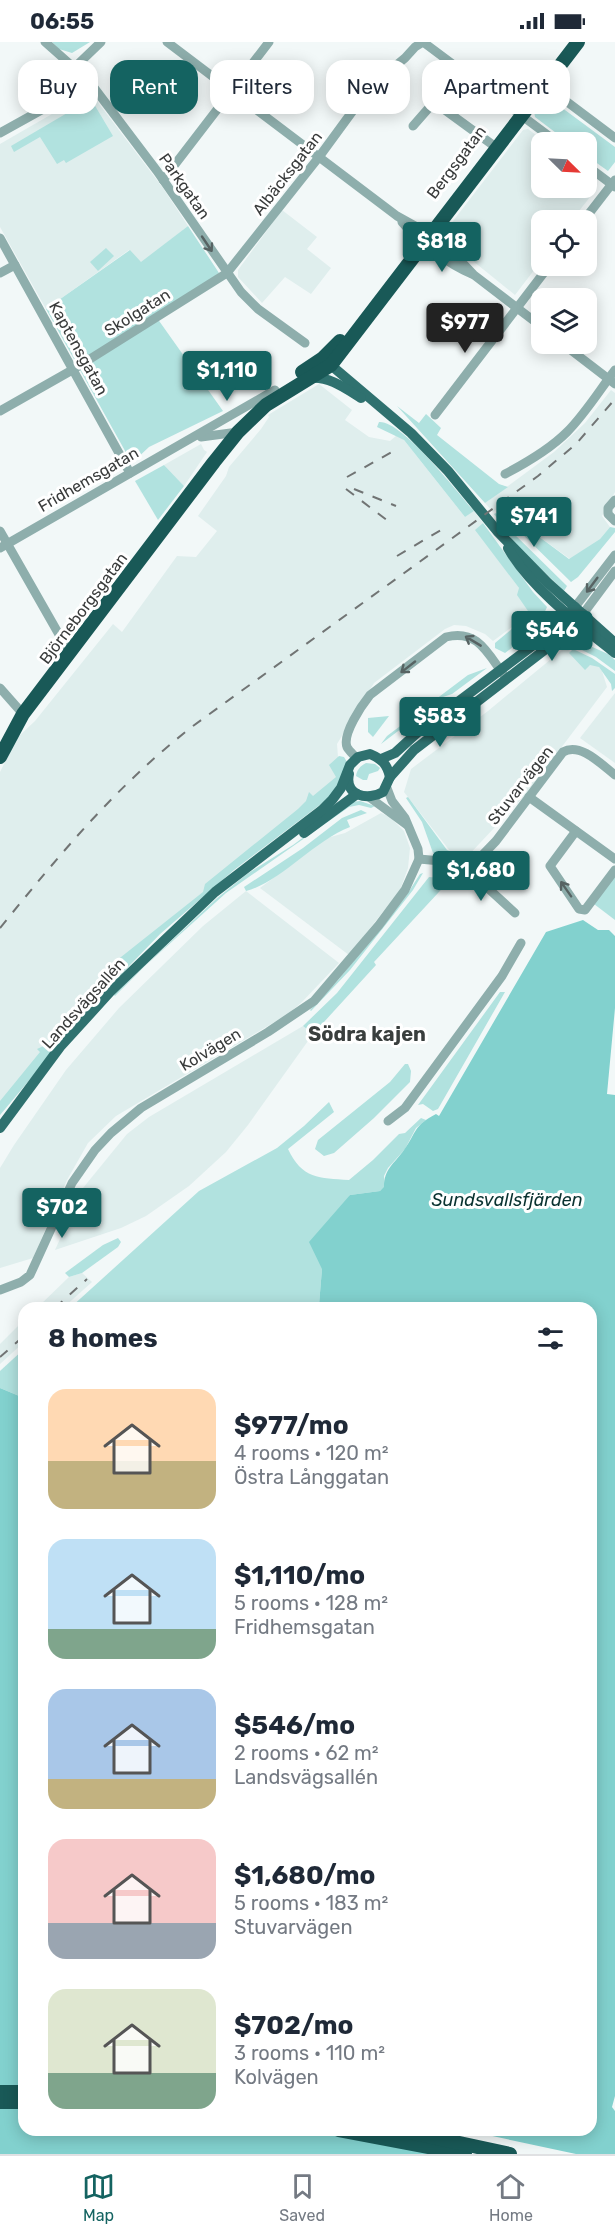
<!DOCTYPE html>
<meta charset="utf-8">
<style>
:root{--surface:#fff;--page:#f6f6f7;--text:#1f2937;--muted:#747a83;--line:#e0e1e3;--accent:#146361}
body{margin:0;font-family:Rubik,sans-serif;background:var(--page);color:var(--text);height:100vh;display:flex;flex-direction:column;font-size:22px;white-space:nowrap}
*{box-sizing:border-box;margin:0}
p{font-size:20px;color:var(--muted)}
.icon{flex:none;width:33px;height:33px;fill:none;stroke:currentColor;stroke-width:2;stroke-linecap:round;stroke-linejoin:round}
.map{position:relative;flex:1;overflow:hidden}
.drawer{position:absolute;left:18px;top:1260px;width:579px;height:834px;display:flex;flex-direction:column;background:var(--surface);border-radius:18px;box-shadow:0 3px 15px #0003}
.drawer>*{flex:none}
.top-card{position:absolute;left:18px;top:18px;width:579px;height:54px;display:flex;gap:12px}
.needle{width:39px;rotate:114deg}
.fabs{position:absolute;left:531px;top:90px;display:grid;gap:12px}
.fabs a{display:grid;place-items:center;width:66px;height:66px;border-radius:12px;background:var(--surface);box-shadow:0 3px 15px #0003;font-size:30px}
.price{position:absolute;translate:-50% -51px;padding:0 14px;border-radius:6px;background:var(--accent);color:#fff;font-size:20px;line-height:39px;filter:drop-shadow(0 2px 3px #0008)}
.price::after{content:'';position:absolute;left:50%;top:36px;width:18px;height:14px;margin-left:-9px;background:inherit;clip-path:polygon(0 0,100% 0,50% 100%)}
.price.current{background:#222;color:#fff}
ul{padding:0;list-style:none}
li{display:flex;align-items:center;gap:18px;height:150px;padding:0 30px}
li span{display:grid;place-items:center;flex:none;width:168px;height:120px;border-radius:18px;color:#555}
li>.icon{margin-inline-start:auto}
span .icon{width:72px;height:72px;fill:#fffc;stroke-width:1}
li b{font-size:26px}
h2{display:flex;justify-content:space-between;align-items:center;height:72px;padding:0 30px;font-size:26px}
.chip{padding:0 21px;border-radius:18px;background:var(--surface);box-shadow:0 3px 15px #0003;font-size:21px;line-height:54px}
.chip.current{background:var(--accent);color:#fff}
.status{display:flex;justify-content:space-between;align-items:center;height:42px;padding:0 30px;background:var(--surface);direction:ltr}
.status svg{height:16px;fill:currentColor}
.tab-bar{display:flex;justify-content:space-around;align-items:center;height:84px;border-top:2px solid var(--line);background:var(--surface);font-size:16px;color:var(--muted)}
.tab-bar a{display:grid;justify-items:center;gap:3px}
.tab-bar .current{color:var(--accent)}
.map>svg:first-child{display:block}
.built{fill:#dfeeed}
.green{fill:#b1e2df}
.water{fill:#82d1ce}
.pier{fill:#f2f8f8}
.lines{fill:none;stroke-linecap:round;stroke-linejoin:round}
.minor{stroke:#8eaeac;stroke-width:9}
.major{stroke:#2f716f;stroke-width:10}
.highway{stroke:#195957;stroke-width:14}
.rail{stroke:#717474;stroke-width:2;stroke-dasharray:10 10;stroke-linecap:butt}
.oneway{stroke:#576363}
.labels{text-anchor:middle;stroke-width:6;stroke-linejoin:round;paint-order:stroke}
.street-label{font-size:16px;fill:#393b3b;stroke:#fff}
.water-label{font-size:18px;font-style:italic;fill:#093230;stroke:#fff}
.quarter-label{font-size:20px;font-weight:bold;fill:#393e3d;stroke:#fff}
</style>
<div class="status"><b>06:55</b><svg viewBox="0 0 49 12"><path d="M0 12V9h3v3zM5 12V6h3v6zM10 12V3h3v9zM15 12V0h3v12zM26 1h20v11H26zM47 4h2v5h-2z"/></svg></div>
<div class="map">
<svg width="615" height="2112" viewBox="0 0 615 2112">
<rect width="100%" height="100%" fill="#f2f8f8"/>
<g class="built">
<path d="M90,50L163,146L188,184L141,221L129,208L46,267L0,185V102Z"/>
<path d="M528,87L545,100H542V146H586L587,132L596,140L597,146L572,178H542L541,219L515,253L447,198L445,192L450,183L523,88Z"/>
<path d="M282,168L317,195L307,207L331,226L311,252L285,235L262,261L238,235V228Z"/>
<path d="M319,342L352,368L345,378L369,395L390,399L397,393L404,398L465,475L474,469L483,481L476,488L519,546L520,556L530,572L493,599L485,592L466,584L454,583L445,587L374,641L337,702L338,715L346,728L160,892L99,955L0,1073V730L17,696L35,679L113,582L122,590L177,514L196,515L217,489L198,474L226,434L229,425L261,387L269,375L268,373Z"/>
<path d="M611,348L615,351V450L602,474L610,485L600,497L570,517L534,491L503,463L493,470L485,461L554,410L585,381Z"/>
<path d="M201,402L204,408L207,410L184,444L164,423Z"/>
<path d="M566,607L597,622L602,629L607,645L527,751L465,817L453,813L404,750L411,727L488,669L562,608Z"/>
<path d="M615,651V721L580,696Z"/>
<path d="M381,771L390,775L404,789L410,806L408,826L400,848L349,913L260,846L327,796L345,791Z"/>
<path d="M246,849L339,921L302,960L288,972L116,1074L88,1101L67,1138L33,1216L0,1226V1126L14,1103L66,1028L119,966L203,884Z"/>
<path d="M303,984L313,992L248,1083L226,1110L189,1144L146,1174L121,1186L55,1208L83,1146L127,1092L149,1075Z"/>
<path d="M82,1231L92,1240L63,1266H37L69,1235Z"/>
<path d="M24,1278V1300L0,1322V1302Z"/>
</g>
<g class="green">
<path d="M52,0H90L72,11L59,7Z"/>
<path d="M546,54L615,105V120L608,129L587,114L586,100H568L535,75L534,69Z"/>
<path d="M91,57L113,94L66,121L64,118L57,122L40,95L14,110L11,104Z"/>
<path d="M188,184L219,231L157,276L223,369L149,405L134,419L129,416L46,267L130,208L141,220Z"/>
<path d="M106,206L114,214L98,229L90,220Z"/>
<path d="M397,364L419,381L426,372L441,386L437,393L499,442L508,445L485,461Z"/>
<path d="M379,380C402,378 458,451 474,469L465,475L404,398L377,385Z"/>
<path d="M164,423L184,444L158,478L135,439Z"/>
<path d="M503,463L534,491L569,517L600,497L610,485L615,486V490L578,535L571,540L511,481L499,466Z"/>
<path d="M496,471L509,487L567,544L564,549L515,502L494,472Z"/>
<path d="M483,481L533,550L547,565L537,587L505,611L495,606V601L530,572L517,553L519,546L475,488Z"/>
<path d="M579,599L608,612L615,618V629L596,615L574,604L573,602Z"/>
<path d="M573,607L592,616L615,632V646L612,649L611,642L599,625L590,623L585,628L569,611Z"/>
<path d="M487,626L452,652L443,655L381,702L387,694L468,633Z"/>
<path d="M389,674L373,695L368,690V676Z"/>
<path d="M339,714L344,715L347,720L344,734L329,756L234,828L160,892L99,955L0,1073V1059L40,1010L37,1007L48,1002L64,976L116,919L203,850L205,842L298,767L306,759L309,750L313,754L336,735L329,723Z"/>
<path d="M366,721L375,722L380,726L378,729L369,732L367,738H363L356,734C357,728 360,724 366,721Z"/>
<path d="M408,755L447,808L453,810V813L440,814L433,811L422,780L406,756Z"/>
<path d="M360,759L375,764L371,766L359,763L349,765L226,851L145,924L115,954L114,953L216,857L247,832L293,803L351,760Z"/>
<path d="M361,768L367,771L347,778L350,785C312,800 281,840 246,849L244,845L303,806L342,776Z"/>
<path d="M423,831L413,848L350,928L311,969L310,968L339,937L406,854L420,832Z"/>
<path d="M615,834V878L594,862Z"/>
<path d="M429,835L451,837L374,920L376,923L313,992L303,984L337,951Z"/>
<path d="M500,950H505L438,1067L433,1069L423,1062L418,1063Z"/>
<path d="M405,1022H408L411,1029L410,1040L374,1076L334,1111L324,1114L315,1107L318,1098L390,1040Z"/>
<path d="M329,1060L334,1070L288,1107C302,1137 319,1136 349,1138L373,1118L399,1092L405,1091L421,1076L426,1078L416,1086L405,1107L388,1126L384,1134L385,1145L380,1149L350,1153L322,1227L319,1263L316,1266H70L199,1149L277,1106L304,1084Z"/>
<path d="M118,1196L121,1200L118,1205L82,1231L69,1235L65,1231L103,1203Z"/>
<path d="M24,1307V1356L0,1346V1329Z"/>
</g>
<path class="water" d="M583,878L598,888H609L615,894V966L607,1052L615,1053V2054L612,2065L615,2069V2112H0V1346L24,1356V2088H591V1266H316L319,1263L322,1227L309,1200L350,1153L380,1149L384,1145C384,1127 394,1122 404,1108C417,1090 413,1084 436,1072L439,1074L546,890Z"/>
<path class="pier" d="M305,2088H464L576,2112H441Z"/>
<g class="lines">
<g class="minor">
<path d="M45,0L89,39L157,129L241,250L258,267L305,301"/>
<path d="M167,0L397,174L415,184L456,214L474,233L542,285"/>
<path d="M423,0L557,100"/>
<path d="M75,25L101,0"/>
<path d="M538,38L615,96"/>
<path d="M413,84L434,60L497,106"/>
<path d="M0,91L81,46L83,33"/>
<path d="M586,123L615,145"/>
<path d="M163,138L269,0"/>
<path d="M584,178L615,138"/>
<path d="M402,180C418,199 449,223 472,232"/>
<path d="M0,196L130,431"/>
<path d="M0,231L15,223"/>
<path d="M563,302L615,342"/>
<path d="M0,369L74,327L227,231L319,115L371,44L405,16L415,5L423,0"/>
<path d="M435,373L549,224"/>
<path d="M201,395L238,390"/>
<path d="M505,432C526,421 550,407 567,390C585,372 599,349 615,328"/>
<path d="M615,458L608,466V472L615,479"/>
<path d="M0,489L65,603L71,608"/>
<path d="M0,506L275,348"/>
<path d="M575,565L615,513"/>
<path d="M583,572L615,529"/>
<path d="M0,646L23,672"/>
<path d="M357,717C354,713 349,709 347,705C342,692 362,663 370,653L446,595C477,587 487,610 503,632"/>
<path d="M369,755L407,783"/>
<path d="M529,755L615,817"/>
<path d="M576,789L550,824L579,867L585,868L615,828"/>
<path d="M419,817L441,819L468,828L496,799L563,710C580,700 601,722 615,733"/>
<path d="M468,828L515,871"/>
<path d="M388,1079L405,1066L502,934L521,901"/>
<path d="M0,1248L21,1240L30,1233L72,1141L95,1108L111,1091L141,1066L268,990L314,959L379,883L405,848L419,817L418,807L405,776L392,759L387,746"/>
</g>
<g class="major">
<path d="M326,319L411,391L448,429L498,490L548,541L615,601"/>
<path d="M310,336C329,334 345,346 361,356"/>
<path d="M508,506C530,545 580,583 615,611"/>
<path d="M381,717L395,711L418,690L548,592L575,565"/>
<path d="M349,732C344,754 368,759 383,750L390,735L414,708L564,593L583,572"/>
<path d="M304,791L357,752"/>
<path d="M0,1086L60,1005L110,950L215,850L322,768L332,758L341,746L350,723L358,715L370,712C382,717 387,722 390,735"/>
</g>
<g class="highway">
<path d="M302,330L323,316L340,299"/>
<path d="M0,715L23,672L214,420L238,390L266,363L331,323L578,0"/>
<path d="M0,2050H24"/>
<path d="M0,2060H24"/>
<path d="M339,2088L465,2112"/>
<path d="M399,2088L510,2112"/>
</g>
<g class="rail">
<path d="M347,435L399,406"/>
<path d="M346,447L388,479"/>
<path d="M354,447L396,464"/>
<path d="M397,514L446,485"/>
<path d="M0,886C61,811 116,744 193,684L538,434L576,402L615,357"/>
<path d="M55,1266L87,1237"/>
<path d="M0,1315L24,1294"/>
</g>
</g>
<defs><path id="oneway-shaft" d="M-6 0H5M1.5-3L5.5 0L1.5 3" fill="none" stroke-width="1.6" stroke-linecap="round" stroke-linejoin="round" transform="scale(1.5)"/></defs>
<g class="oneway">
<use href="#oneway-shaft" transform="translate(207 202) rotate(56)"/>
<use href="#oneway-shaft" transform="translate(592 543) rotate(127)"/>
<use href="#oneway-shaft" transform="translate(473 599) rotate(-149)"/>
<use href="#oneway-shaft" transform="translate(408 625) rotate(142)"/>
<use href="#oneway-shaft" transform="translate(566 847) rotate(-125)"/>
</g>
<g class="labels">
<g class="street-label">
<text transform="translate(456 120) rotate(-53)" y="6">Bergsgatan</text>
<text transform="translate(287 131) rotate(-52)" y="6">Albäcksgatan</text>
<text transform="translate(185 144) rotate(55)" y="6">Parkgatan</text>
<text transform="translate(137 270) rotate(-32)" y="6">Skolgatan</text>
<text transform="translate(79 306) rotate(61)" y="6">Kaptensgatan</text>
<text transform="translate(88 437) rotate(-30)" y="6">Fridhemsgatan</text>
<text transform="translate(83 566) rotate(-53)" y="6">Björneborgsgatan</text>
<text transform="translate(520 743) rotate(-52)" y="6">Stuvarvägen</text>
<text transform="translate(83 961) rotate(-48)" y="6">Landsvägsallén</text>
<text transform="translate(210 1007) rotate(-31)" y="6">Kolvägen</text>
</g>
<g class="water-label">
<text x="507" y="1164">Sundsvallsfjärden</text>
</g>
<g class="quarter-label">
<text x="367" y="999">Södra kajen</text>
</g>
</g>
</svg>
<div class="fabs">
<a><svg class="needle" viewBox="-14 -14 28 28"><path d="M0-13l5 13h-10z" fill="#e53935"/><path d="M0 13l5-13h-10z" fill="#747a83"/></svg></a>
<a><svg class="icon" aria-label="locate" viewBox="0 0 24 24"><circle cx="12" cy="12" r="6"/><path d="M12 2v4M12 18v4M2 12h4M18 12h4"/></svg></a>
<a><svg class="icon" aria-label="layers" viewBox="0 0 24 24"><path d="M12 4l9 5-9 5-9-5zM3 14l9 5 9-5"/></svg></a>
</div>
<b class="price" style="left:442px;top:231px">$818</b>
<b class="price current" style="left:465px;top:312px">$977</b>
<b class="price" style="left:227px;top:360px">$1,110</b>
<b class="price" style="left:534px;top:506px">$741</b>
<b class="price" style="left:552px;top:620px">$546</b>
<b class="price" style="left:440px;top:706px">$583</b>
<b class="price" style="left:481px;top:860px">$1,680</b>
<b class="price" style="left:62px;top:1197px">$702</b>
<div class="top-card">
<a class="chip">Buy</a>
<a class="chip current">Rent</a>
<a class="chip">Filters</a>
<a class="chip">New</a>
<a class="chip">Apartment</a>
</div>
<section class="drawer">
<h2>8 homes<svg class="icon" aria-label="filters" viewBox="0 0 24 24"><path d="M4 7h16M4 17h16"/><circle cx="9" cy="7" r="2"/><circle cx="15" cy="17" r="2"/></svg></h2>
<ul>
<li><span style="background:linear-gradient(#ffd9b3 60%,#c2b280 0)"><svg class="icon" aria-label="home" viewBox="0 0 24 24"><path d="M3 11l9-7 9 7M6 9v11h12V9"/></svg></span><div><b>$977/mo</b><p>4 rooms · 120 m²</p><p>Östra Långgatan</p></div></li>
<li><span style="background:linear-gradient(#bfe0f5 75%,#7fa58c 0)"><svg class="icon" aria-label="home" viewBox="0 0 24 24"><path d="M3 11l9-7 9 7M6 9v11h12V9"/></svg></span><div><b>$1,110/mo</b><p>5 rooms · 128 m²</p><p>Fridhemsgatan</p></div></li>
<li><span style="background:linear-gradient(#a9c7e8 75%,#c2b280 0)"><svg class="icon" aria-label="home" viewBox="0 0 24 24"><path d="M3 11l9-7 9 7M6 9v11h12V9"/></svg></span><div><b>$546/mo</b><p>2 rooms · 62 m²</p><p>Landsvägsallén</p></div></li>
<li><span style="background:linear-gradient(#f6c9c9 70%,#9aa5b1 0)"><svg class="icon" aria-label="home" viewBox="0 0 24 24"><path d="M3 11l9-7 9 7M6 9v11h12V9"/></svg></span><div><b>$1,680/mo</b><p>5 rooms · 183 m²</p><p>Stuvarvägen</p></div></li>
<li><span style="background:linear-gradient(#dfe7d0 70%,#7fa58c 0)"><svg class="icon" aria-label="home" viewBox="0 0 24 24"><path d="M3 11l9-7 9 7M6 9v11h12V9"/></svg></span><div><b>$702/mo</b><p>3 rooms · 110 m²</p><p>Kolvägen</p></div></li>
</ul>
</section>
</div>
<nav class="tab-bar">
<a class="current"><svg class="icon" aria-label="map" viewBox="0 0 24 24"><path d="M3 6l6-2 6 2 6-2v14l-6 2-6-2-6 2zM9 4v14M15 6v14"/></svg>Map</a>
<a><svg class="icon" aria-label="saved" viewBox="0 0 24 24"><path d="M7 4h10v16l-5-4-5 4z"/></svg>Saved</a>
<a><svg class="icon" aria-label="home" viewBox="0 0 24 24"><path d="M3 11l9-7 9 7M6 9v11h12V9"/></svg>Home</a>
</nav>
